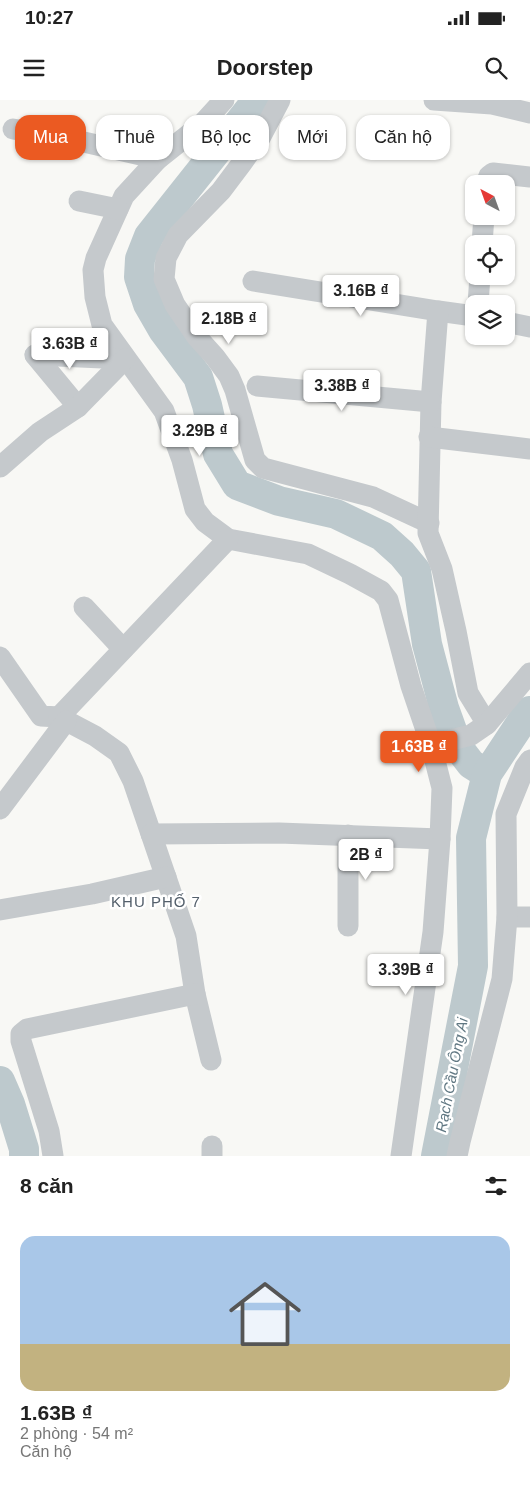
<!DOCTYPE html>
<html lang="vi">
<meta charset="utf-8">
<style>
:root{--surface:#fff;--page:#f2f2f2;--text:#222;--muted:#767676;--accent:#eb5a22}
body{margin:0;font-family:Helvetica,sans-serif;background:var(--page);color:var(--text);height:100vh;display:flex;flex-direction:column;font-size:19px;white-space:nowrap}
*{box-sizing:border-box;margin:0}
p{font-size:16px;color:var(--muted)}
.icon{flex:none;width:28px;height:28px;fill:none;stroke:currentColor;stroke-width:2;stroke-linecap:round;stroke-linejoin:round}
.map{position:relative;height:1056px;overflow:hidden}
.drawer{display:flex;flex-direction:column;background:var(--surface);flex:1}
.drawer>*{flex:none}
.top-card{position:absolute;left:15px;top:15px;width:500px;height:45px;display:flex;gap:10px}
.needle{width:32px;rotate:319deg}
.tools{position:absolute;left:465px;top:75px;display:grid;gap:10px}
.tools a{display:grid;place-items:center;width:50px;height:50px;border-radius:10px;background:var(--surface);box-shadow:0 1px 4px #0004;font-size:25px}
.price{position:absolute;translate:-50% -42px;padding:0 11px;border-radius:5px;background:#fff;color:#222;font-size:16px;line-height:32px;filter:drop-shadow(0 1px 2px #0008)}
.price::after{content:'';position:absolute;left:50%;top:30px;width:15px;height:11px;margin-left:-8px;background:inherit;clip-path:polygon(0 0,100% 0,50% 100%)}
.price.on{background:var(--accent);color:#fff}
ul{padding:0;list-style:none}
li{display:grid;align-content:center;gap:10px;height:265px;padding:0 20px}
li span{display:grid;place-items:center;height:155px;border-radius:15px;color:#555}
li>.icon{margin-inline-start:auto}
span .icon{width:90px;height:90px;fill:#fffc;stroke-width:1}
li b{font-size:21px}
h2{display:flex;justify-content:space-between;align-items:center;height:60px;padding:0 20px;font-size:21px}
.tag{padding:0 18px;border-radius:15px;background:var(--surface);box-shadow:0 1px 4px #0004;font-size:18px;line-height:45px}
.tag.on{background:var(--accent);color:#fff}
.status{display:flex;justify-content:space-between;align-items:center;height:35px;padding:0 25px;background:var(--surface);direction:ltr}
.status svg{height:14px;fill:currentColor}
header{display:flex;justify-content:space-between;align-items:center;height:65px;padding:0 20px;background:var(--surface);font-size:22px;font-weight:600}
.map>svg:first-child{display:block}
.lines{fill:none;stroke-linecap:round;stroke-linejoin:round}
.river{stroke:#bdc9cd;stroke-width:30}
.minor{stroke:#c5c9cc;stroke-width:21}
.labels{text-anchor:middle;stroke-width:5;stroke-linejoin:round;paint-order:stroke}
.neighbourhood-label{font-size:15px;letter-spacing:1px;fill:#54606c;stroke:#fff}
.water-label{font-size:15px;font-style:italic;fill:#617883;stroke:#fff}
</style>
<div class="status"><b>10:27</b><svg viewBox="0 0 49 12"><path d="M0 12V9h3v3zM5 12V6h3v6zM10 12V3h3v9zM15 12V0h3v12zM26 1h20v11H26zM47 4h2v5h-2z"/></svg></div>
<header><svg class="icon" aria-label="menu" viewBox="0 0 24 24"><path d="M4 6h16M4 12h16M4 18h16"/></svg>Doorstep<svg class="icon" aria-label="search" viewBox="0 0 24 24"><circle cx="10" cy="10" r="6"/><path d="M15 15l6 6"/></svg></header>
<div class="map">
<svg width="530" height="1056" viewBox="0 0 530 1056">
<rect width="100%" height="100%" fill="#f8f8f5"/>
<g class="lines">
<g class="river">
<path d="M257,0L149,136L140,159L139,177L148,204L163,230L198,277L207,305L218,354L237,385L279,401L336,414L382,436L402,454L416,471L427,544L444,608L458,647L471,664L487,674"/>
<path d="M0,981L10,1004L24,1049V1056"/>
<path d="M436,1056L473,866L471,738L487,674L524,618L530,611"/>
</g>
<g class="minor">
<path d="M224,0L202,24L158,59L124,96L96,158L93,170L95,197L102,225L164,311L182,360L195,409L205,422L228,439L308,454L350,474L381,491L388,500L411,586L431,645"/>
<path d="M280,0L260,38L242,63L221,91L178,135L166,158L164,179L175,205L197,237L215,257L229,276L235,290L255,360L263,368L373,397L429,423"/>
<path d="M434,0L492,4L530,13"/>
<path d="M13,29L75,40L158,59"/>
<path d="M486,84L489,76L493,73L530,77"/>
<path d="M79,101L118,109"/>
<path d="M482,144L484,116"/>
<path d="M253,181L438,211L474,216"/>
<path d="M478,204L480,176"/>
<path d="M438,211L431,302L428,433L442,469L456,531L468,593L487,624"/>
<path d="M506,222L530,227"/>
<path d="M35,255L125,259"/>
<path d="M35,255L78,307"/>
<path d="M257,286L431,302"/>
<path d="M429,337L530,349"/>
<path d="M0,367L40,332L78,307L125,259"/>
<path d="M84,507L123,549"/>
<path d="M0,557L41,616L59,617L95,636L119,653L133,681L186,836L195,894L211,960"/>
<path d="M59,617L228,439"/>
<path d="M0,709L66,621"/>
<path d="M151,734L279,733L440,739"/>
<path d="M0,810L92,794L166,777"/>
<path d="M507,817H530"/>
<path d="M348,826V735"/>
<path d="M53,1056L49,1031L21,941V934L27,929L195,894"/>
<path d="M212,1056V1046"/>
<path d="M401,1056L433,832L440,739L442,688L431,645L471,635L487,624L530,573"/>
<path d="M457,1056L460,1042L502,879L507,817L506,714L525,667L530,660"/>
</g>
</g>
<g class="labels">
<g class="neighbourhood-label">
<text x="156" y="807">KHU PHỐ 7</text>
</g>
<g class="water-label">
<text transform="translate(452 975) rotate(-79)" y="5">Rạch Cầu Ông Ai</text>
</g>
</g>
</svg>
<div class="tools">
<a><svg class="needle" viewBox="-14 -14 28 28"><path d="M0-13l5 13h-10z" fill="#e53935"/><path d="M0 13l5-13h-10z" fill="#767676"/></svg></a>
<a><svg class="icon" aria-label="locate" viewBox="0 0 24 24"><circle cx="12" cy="12" r="6"/><path d="M12 2v4M12 18v4M2 12h4M18 12h4"/></svg></a>
<a><svg class="icon" aria-label="layers" viewBox="0 0 24 24"><path d="M12 4l9 5-9 5-9-5zM3 14l9 5 9-5"/></svg></a>
</div>
<b class="price" style="left:361px;top:217px">3.16B ₫</b>
<b class="price" style="left:229px;top:245px">2.18B ₫</b>
<b class="price" style="left:70px;top:270px">3.63B ₫</b>
<b class="price" style="left:342px;top:312px">3.38B ₫</b>
<b class="price" style="left:200px;top:357px">3.29B ₫</b>
<b class="price on" style="left:419px;top:673px">1.63B ₫</b>
<b class="price" style="left:366px;top:781px">2B ₫</b>
<b class="price" style="left:406px;top:896px">3.39B ₫</b>
<div class="top-card">
<a class="tag on">Mua</a>
<a class="tag">Thuê</a>
<a class="tag">Bộ lọc</a>
<a class="tag">Mới</a>
<a class="tag">Căn hộ</a>
</div>
</div>
<section class="drawer">
<h2>8 căn<svg class="icon" aria-label="filters" viewBox="0 0 24 24"><path d="M4 7h16M4 17h16"/><circle cx="9" cy="7" r="2"/><circle cx="15" cy="17" r="2"/></svg></h2>
<ul>
<li><span style="background:linear-gradient(#a9c7e8 70%,#c2b280 0)"><svg class="icon" aria-label="home" viewBox="0 0 24 24"><path d="M3 11l9-7 9 7M6 9v11h12V9"/></svg></span><div><b>1.63B ₫</b><p>2 phòng · 54 m²</p><p>Căn hộ</p></div></li>
</ul>
</section>
